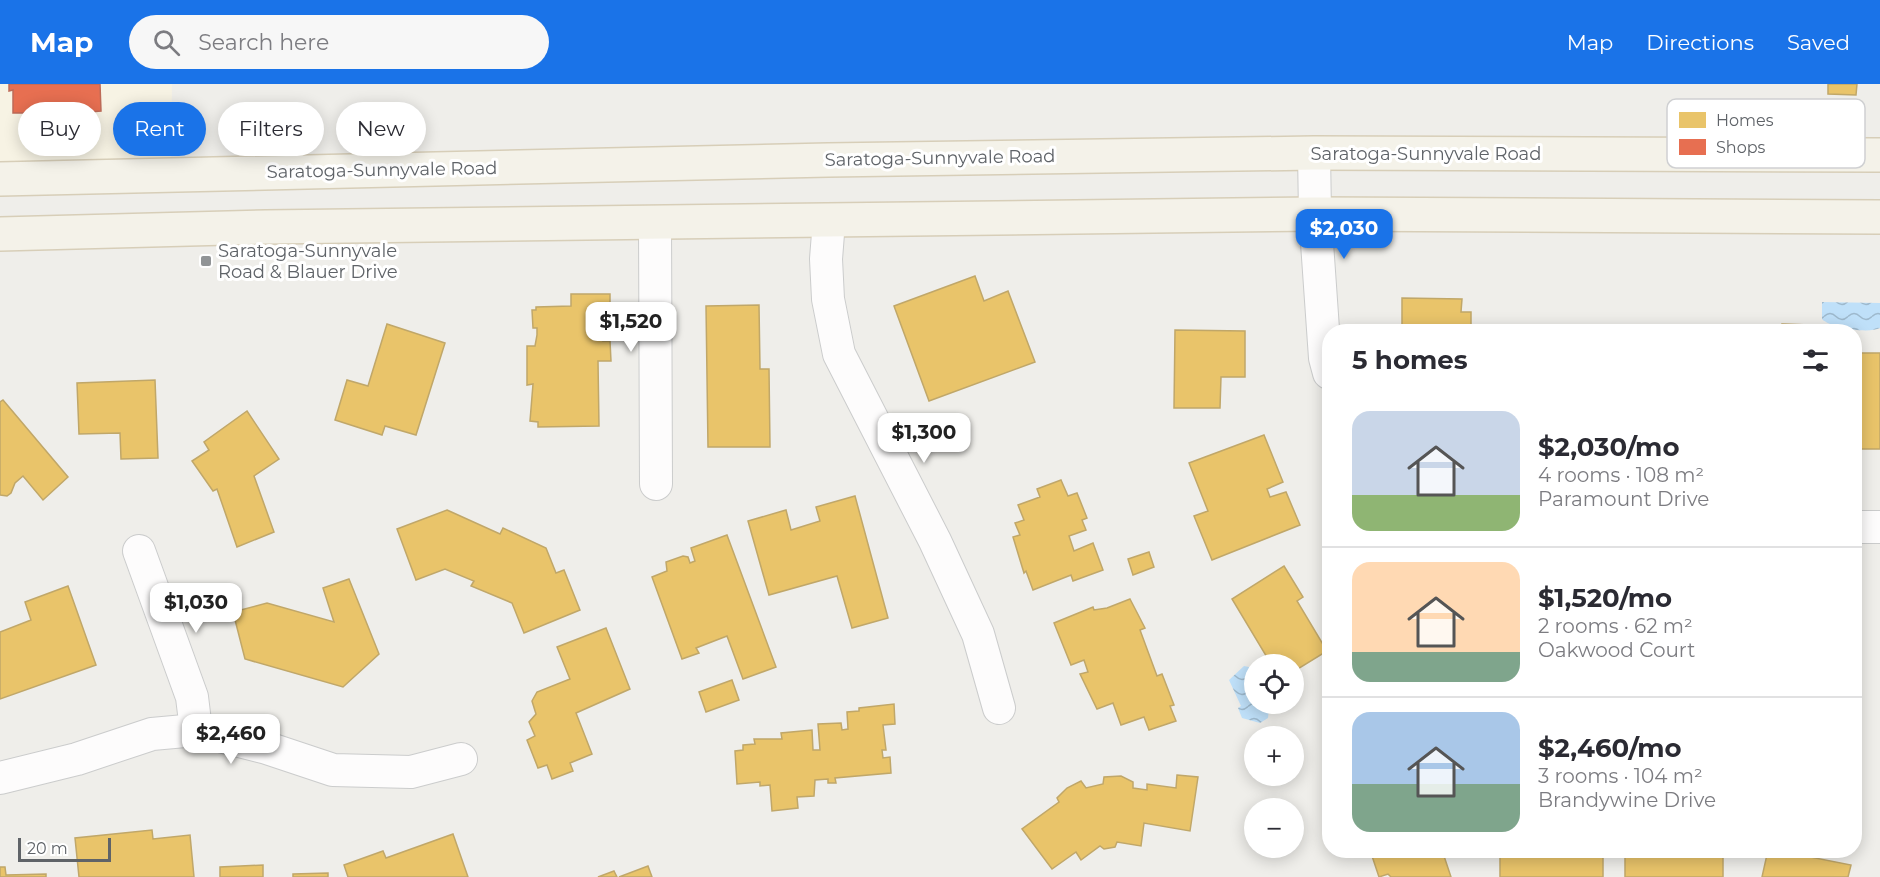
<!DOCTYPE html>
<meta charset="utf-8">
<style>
:root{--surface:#fff;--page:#f7f7f7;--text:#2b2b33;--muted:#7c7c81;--line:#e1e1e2;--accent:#1a73e8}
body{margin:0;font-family:Montserrat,sans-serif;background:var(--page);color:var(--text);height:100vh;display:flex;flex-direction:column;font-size:22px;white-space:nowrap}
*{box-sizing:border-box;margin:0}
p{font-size:20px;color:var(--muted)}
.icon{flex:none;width:33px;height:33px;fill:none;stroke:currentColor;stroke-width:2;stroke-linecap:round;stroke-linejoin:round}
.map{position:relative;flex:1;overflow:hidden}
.sheet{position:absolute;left:1322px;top:240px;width:540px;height:534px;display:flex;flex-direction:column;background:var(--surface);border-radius:24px;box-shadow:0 3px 15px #0003}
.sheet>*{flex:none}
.guide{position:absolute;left:18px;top:18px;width:570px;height:54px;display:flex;gap:12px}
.fabs{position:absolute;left:1244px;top:570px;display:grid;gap:12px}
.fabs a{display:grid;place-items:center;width:60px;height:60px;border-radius:50%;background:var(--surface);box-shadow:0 3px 15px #0003;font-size:30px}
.scale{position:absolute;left:18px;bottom:15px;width:93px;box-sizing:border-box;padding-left:6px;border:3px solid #5f6368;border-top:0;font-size:16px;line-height:21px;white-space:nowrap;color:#5f6368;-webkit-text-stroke:4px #fff;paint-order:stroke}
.price{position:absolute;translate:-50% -51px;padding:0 14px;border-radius:12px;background:#fff;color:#222;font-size:20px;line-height:39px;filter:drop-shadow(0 2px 3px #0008)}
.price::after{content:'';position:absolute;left:50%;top:36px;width:18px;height:14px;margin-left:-9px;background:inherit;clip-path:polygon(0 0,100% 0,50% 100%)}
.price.selected{background:var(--accent);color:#fff}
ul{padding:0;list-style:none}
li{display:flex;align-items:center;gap:18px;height:150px;padding:0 30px}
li+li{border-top:2px solid var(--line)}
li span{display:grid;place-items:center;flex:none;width:168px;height:120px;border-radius:18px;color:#555}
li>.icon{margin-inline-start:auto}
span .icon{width:72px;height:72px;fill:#fffc;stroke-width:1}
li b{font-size:26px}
h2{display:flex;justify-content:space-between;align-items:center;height:72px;padding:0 30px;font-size:26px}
.tag{padding:0 21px;border-radius:27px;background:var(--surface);box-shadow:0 3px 15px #0003;font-size:21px;line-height:54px}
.tag.selected{background:var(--accent);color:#fff}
header{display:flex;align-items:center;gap:36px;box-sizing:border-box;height:84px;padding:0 30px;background:var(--accent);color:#fff}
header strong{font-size:28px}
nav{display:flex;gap:33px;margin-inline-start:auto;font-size:21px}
.search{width:420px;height:54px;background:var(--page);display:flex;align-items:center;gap:15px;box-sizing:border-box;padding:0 21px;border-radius:33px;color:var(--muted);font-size:22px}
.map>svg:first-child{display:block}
.commercial{fill:#f7f3e4}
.water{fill:url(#water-waves)}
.homes{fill:#e9c46a;stroke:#c0a769;stroke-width:1.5}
.shops{fill:#e76f51;stroke:#be6b58;stroke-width:1.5}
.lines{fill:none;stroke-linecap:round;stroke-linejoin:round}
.street-casing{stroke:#cbcccc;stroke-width:34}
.primary-casing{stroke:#d7ceb8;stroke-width:36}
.street{stroke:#fdfcfc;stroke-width:32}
.primary{stroke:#f4f2e9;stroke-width:33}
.poi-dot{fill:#919496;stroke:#fff;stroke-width:2}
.labels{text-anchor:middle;stroke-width:6;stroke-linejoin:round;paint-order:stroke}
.street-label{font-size:18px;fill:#5f6368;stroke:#fff}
.poi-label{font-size:18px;fill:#5f6368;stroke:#fff;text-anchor:start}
.key{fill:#fff;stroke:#cfd0d2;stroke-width:1.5}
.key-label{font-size:16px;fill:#5f6368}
</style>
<header>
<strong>Map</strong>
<div class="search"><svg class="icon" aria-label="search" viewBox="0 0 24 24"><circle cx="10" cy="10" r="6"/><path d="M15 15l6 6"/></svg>Search here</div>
<nav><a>Map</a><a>Directions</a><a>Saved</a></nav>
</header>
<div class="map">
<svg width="1880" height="793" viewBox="0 0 1880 793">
<defs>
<pattern id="water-waves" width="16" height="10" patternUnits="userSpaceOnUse" patternTransform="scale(1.5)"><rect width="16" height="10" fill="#bfe0f9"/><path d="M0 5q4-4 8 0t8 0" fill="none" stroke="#9eb9cd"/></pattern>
</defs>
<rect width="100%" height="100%" fill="#efeeea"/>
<path class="commercial" d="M0,0H172L171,83L0,84Z"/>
<g class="water">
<path d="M1822,218L1880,219V244C1869,250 1830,244 1822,235Z"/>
<path d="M1244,582L1249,583L1254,591V620H1266L1269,624L1268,634L1260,639L1242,634L1238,624L1241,622L1229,596Z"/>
</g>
<g class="homes">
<path d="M1828,0H1857L1856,11L1828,10Z"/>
<path d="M975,192L984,217L1008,207L1035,278L929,317L894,222Z"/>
<path d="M571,210H610V247H603V257H610L611,277H598L599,342L538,343V338L530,337L533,300L527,301V262H535L537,251V244H533L532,226H536V223L571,222Z"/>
<path d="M1402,214L1462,215L1461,228H1471V248H1402Z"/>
<path d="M759,221L760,285H769L770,363H708L706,222Z"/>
<path d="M387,240L445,259L416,351L385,342L382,351L335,336L347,296L368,302Z"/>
<path d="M1782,240L1810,241V248H1782Z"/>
<rect x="1727" y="241" width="33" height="7"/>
<path d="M1175,246L1245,247V293H1221L1220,324H1174Z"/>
<rect x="1854" y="269" width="26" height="96"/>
<path d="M155,296L158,374L121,375L120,349L79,350L77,299Z"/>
<path d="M3,316L68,393L43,416L23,392L15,399L11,409L7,412L0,411V318Z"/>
<path d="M247,327L279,375L254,392L274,448L237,463L217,405L213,407L192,377L209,366L204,358Z"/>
<path d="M1264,351L1283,398L1267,405L1270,413L1286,408L1300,441L1212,476L1194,432L1208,427L1189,379Z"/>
<path d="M1061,396L1068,412L1077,409L1087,434L1082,436L1086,446L1069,452L1074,467L1093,459L1103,486L1073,497L1071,491L1033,506L1026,487L1024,489L1013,453L1020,451L1015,439L1024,436L1018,421L1040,413L1037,405Z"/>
<path d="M855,412L888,534L852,544L837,492L769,511L748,437L786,426L791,446L820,437L816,423Z"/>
<path d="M447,426L500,450L503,444L546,464L556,489L564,486L580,526L524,549L512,519L471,502L474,497L445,485L416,496L397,445Z"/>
<path d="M727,451L776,583L743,595L727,552L696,564L699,569L682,575L652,493L667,487L666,478L683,472L688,473L690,479L695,477L691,464Z"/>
<path d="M1149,468L1154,483L1133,491L1128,475Z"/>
<path d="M1284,482L1303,513L1297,517L1327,567L1293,588V580H1271L1232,515Z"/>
<path d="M349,495L379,570L343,603L245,575L233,528L267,519L334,538L323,504Z"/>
<path d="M68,502L96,581L0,615V548L31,536L25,518Z"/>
<path d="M1130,515L1145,544L1140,546L1157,592L1162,590L1174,621L1170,622L1176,637L1149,646L1144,633L1121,641L1113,619L1097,625L1080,590L1088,588L1084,576L1071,581L1054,539L1093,523L1094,526L1107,524Z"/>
<path d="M606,544L630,605L576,629L592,670L570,679L573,687L552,695L547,681L538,684L527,656L535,652L529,638L536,630L532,617L537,608L570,595L557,563Z"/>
<path d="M732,596L739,616L706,628L699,608Z"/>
<path d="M894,620L895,640L883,641L886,666H882L883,674L890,673L891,689L835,694L836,699H828V695L815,696L814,712L797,713L798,724L772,727L770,701L760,702V698L737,700L735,667L743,666V661L755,660L754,655H782L781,649L812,646L813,666H820L818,640L841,639L842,646L848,645L847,628L859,627V624Z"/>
<path d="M1177,691L1198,693L1190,747L1144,739L1141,762L1117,758L1115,763L1104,765L1100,762L1081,776L1076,768L1052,785L1022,745L1059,718L1057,714L1067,704L1081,697L1086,704L1103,700L1104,693L1121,692L1133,698V704L1147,706V700L1176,704Z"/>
<path d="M152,746L153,755L190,751L194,793H79L75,754Z"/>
<path d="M453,750L468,793H348L344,781L383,767L386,774Z"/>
<path d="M1370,766H1442L1451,793H1391L1388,790L1379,793Z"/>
<path d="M1486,766H1603V793H1500V772H1486Z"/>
<rect x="1625" y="766" width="98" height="27"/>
<path d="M1768,766H1811L1810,773L1851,781L1848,793H1762Z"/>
<path d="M263,781V793H220V783Z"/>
<path d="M648,782L652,793H619Z"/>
<path d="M0,783H5L6,791L46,790V793H0Z"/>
<path d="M614,787L617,793H598Z"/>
<path d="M328,789V793H293V790Z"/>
</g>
<path class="shops" d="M9,0H100L101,27L40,32V29H13V6L9,7Z"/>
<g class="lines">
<defs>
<g id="street">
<path d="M1314,69L1315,130L1325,274L1329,289"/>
<path d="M829,137L826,175L828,215L839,270L935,457L978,550L999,624"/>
<path d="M655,139L656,400"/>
<path d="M1854,443H1880"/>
<path d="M139,467L192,613L196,646"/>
<path d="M0,694L77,675L152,650L196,646L267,664L333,686L411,688L461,675"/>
</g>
<g id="primary">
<path d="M0,95L828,76L1314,69L1880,71"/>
<path d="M0,150L266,143L1315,130L1880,133"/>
</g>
</defs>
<use href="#street" class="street-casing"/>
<use href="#primary" class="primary-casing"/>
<use href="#street" class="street"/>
<use href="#primary" class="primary"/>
</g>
<rect class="poi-dot" x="200" y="171" width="12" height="12" rx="3"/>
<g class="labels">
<g class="street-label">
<text x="1426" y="76">Saratoga-Sunnyvale Road</text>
<text transform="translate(940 74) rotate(-1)" y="6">Saratoga-Sunnyvale Road</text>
<text transform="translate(382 86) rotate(-1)" y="6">Saratoga-Sunnyvale Road</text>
</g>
<g class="poi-label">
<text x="218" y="173">Saratoga-Sunnyvale<tspan x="218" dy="21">Road &amp; Blauer Drive</tspan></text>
</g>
</g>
<rect x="1667" y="15" width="198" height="69" rx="9" class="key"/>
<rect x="1679" y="28" width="27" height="16" fill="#e9c46a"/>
<rect x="1679" y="55" width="27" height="16" fill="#e76f51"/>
<g class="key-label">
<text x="1716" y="42">Homes</text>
<text x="1716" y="69">Shops</text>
</g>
</svg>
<div class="fabs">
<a><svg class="icon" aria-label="locate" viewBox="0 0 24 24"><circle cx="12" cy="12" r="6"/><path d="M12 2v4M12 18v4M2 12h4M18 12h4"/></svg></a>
<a>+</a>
<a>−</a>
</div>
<div class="scale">20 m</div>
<b class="price selected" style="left:1344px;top:176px">$2,030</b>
<b class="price" style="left:631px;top:269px">$1,520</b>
<b class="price" style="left:924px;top:380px">$1,300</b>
<b class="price" style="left:196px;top:550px">$1,030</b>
<b class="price" style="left:231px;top:681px">$2,460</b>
<div class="guide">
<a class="tag">Buy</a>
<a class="tag selected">Rent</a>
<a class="tag">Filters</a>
<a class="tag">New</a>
</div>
<section class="sheet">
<h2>5 homes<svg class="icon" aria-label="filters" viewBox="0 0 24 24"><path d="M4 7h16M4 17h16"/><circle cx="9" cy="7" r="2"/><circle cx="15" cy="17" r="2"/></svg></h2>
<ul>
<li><span style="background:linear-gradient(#c9d6e8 70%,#8fb573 0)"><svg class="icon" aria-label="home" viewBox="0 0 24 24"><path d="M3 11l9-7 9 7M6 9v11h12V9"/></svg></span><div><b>$2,030/mo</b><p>4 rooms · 108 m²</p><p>Paramount Drive</p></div></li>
<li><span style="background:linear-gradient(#ffd9b3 75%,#7fa58c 0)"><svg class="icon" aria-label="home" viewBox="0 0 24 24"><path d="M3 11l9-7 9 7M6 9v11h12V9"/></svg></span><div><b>$1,520/mo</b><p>2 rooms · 62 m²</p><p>Oakwood Court</p></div></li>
<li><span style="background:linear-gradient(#a9c7e8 60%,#7fa58c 0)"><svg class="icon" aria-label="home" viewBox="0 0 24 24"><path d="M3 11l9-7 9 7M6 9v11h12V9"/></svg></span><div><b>$2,460/mo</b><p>3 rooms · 104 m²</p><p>Brandywine Drive</p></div></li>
</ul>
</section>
</div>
